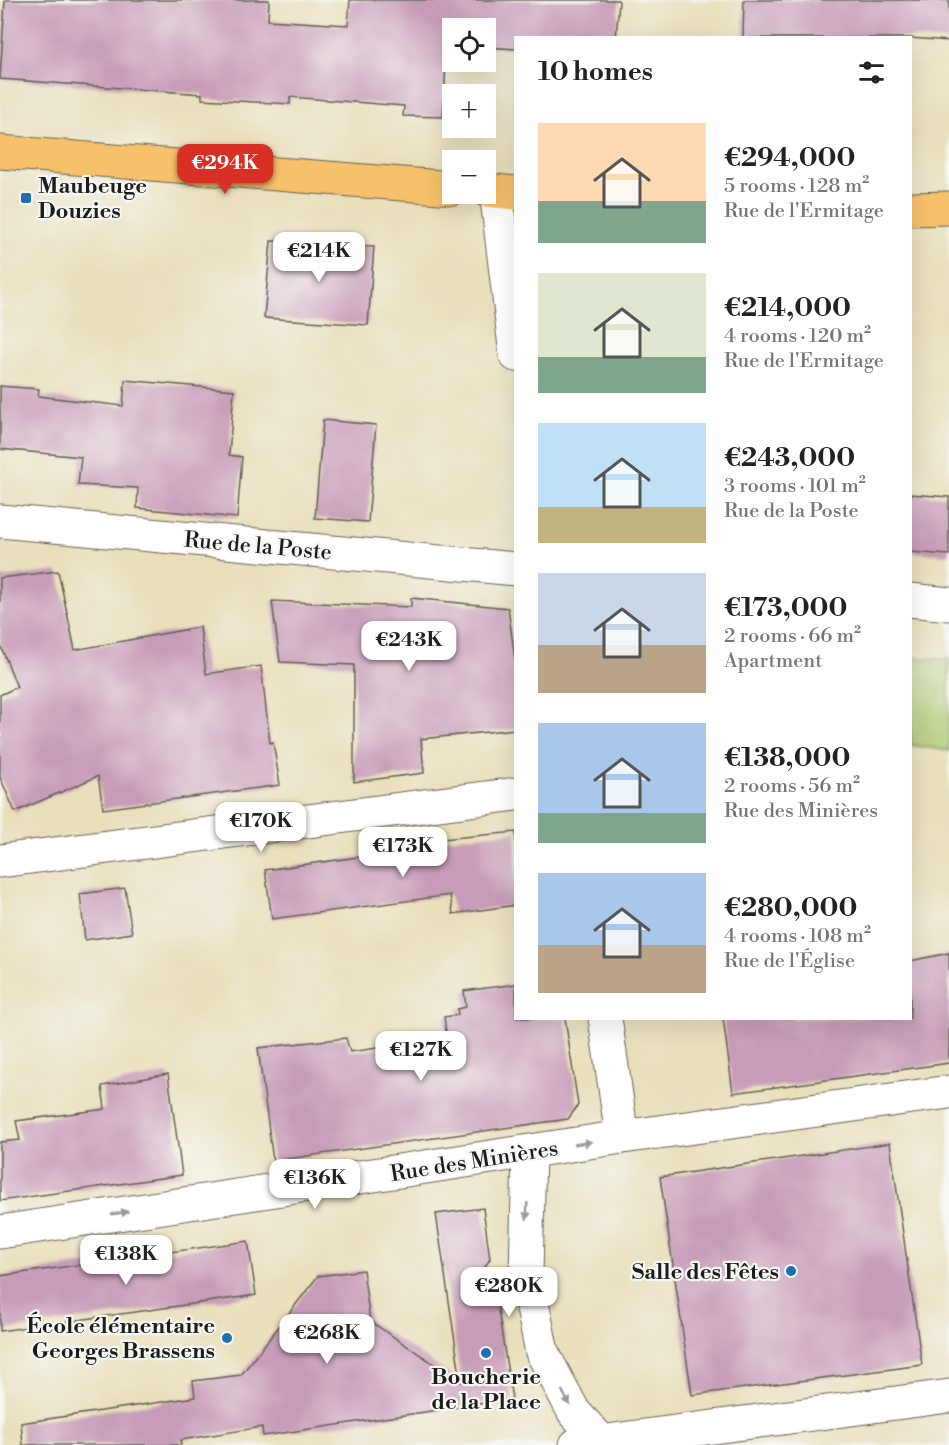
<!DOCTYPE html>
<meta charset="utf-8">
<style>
:root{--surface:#fff;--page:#f6f6f6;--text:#222;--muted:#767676;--accent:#d93025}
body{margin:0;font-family:"Libre Bodoni",serif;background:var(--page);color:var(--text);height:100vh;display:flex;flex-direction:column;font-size:22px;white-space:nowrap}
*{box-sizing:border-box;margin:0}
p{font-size:20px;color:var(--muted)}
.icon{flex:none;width:33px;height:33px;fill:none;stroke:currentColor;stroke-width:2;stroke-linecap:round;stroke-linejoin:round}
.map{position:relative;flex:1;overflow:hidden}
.sheet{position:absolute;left:514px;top:36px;width:398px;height:984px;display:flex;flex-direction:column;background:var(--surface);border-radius:0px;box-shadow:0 6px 24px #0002}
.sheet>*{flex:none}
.buttons{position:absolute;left:442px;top:18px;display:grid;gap:12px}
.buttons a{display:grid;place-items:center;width:54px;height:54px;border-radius:0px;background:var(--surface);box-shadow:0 6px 24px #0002;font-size:30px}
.price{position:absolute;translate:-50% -51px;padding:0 14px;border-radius:12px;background:#fff;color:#222;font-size:20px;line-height:39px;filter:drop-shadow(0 2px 3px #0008)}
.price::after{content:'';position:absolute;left:50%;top:36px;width:18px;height:14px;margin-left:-9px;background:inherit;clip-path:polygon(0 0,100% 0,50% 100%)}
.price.active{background:var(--accent);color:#fff}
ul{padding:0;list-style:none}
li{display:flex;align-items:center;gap:18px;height:150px;padding:0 24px}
li span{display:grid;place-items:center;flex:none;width:168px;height:120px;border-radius:0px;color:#555}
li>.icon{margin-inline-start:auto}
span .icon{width:72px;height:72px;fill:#fffc;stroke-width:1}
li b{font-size:26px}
h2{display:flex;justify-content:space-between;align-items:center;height:72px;padding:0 24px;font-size:26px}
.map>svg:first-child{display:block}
.green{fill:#abc66c;stroke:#647144;stroke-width:1.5}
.building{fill:#c89cb8}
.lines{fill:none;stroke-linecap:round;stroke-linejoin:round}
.minor-casing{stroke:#646054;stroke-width:35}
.major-casing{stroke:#646054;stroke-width:35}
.minor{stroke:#fff;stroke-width:33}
.major{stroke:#f6c16b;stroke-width:33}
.oneway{fill:#999}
.poi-dot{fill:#1f6fb2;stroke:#f6f6f2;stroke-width:2}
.labels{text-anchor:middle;stroke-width:4.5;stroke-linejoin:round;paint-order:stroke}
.poi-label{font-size:22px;font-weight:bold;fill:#1c1c1c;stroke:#f6f6f2;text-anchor:end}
.street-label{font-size:22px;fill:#1c1c1c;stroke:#f6f6f2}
</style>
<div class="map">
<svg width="949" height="1445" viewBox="0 0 949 1445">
<rect width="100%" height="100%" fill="#f6f6f2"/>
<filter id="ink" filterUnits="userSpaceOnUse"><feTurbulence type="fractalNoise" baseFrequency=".0167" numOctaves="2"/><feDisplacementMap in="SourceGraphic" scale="12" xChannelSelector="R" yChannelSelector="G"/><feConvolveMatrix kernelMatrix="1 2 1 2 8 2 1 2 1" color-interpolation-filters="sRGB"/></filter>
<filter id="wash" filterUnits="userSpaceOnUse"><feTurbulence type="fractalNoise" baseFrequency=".008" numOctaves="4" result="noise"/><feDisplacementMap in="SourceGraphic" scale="24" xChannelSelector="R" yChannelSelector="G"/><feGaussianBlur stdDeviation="1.35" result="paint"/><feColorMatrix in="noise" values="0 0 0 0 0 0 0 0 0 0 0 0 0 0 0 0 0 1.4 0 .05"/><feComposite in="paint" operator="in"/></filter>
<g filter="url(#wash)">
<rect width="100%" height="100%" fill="#e9dfbb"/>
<path class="green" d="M911,658L949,659V751L911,745Z"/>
<g id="blocks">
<g class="building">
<path d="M5,0H269L268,20L348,25L350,0H618L619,2L616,38H516V49L486,47V28H453V45H447L443,117L403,116L404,106L290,97V104L202,99V94L0,79Z"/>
<path d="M744,0H949V41L910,38H743Z"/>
<path d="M271,241L374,247L368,325L264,318Z"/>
<path d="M125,380L234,390L229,455L242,457L237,518L137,508L138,488L78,485L81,457L0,449V386L39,389L38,396L123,406Z"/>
<path d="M323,420L376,425L368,522L315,518Z"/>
<path d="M910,494L949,497V555L910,552Z"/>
<path d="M58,571L75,650L200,627L206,674L261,666L270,743L273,742L280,785L103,809L98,776L15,812L0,777V695L17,687L0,644V578Z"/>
<path d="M411,598L508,608L516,667V729L421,739L424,773L354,782V665L280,662L272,601L411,607Z"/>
<path d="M516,832V905L453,914L450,895L272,919L265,870L423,848V842L442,839Z"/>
<path d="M125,888L132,933L85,940L80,894Z"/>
<path d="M949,953V1063L733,1093L723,1018H910V961Z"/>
<path d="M516,984V1018H565L578,1105L568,1119L273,1161L258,1048L346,1038L350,1052L447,1038L444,1017L458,1015L457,1009L466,1007L464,991Z"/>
<path d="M168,1074L182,1175L0,1201V1142L20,1140L16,1121L105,1109L102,1086Z"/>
<path d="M890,1143L922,1365L692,1395L660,1177Z"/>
<path d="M483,1208L490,1259L478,1277L495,1290L512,1399L263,1436L262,1427L180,1440L181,1445H23L21,1423L195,1397L193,1381L241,1375L318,1276L363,1270L370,1321L461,1382L436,1214Z"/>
<path d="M248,1241L256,1295L0,1331V1276Z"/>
</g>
</g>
</g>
<g filter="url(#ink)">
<use href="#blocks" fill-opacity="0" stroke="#646054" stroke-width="1.5"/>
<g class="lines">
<defs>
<g id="minor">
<path d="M496,191L516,355"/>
<path d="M0,521L516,569"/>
<path d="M910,600L949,604"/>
<path d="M0,861L516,794"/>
<path d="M605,1018L622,1137"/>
<path d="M529,1152L526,1274L542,1352L574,1412L605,1445"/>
<path d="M0,1232L622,1137L949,1092"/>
<path d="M576,1445L949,1396"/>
</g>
<g id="major">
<path d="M0,152L453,188"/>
<path d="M486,190L516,193"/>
<path d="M910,209L949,208"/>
</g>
</defs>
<use href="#minor" class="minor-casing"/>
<use href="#major" class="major-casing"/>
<use href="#minor" class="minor"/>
<use href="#major" class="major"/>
</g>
<defs><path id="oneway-solid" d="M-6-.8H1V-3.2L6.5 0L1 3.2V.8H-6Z" transform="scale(1.5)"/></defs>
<g class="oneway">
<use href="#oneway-solid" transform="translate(583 1143) rotate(-9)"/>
<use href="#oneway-solid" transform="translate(527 1211) rotate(92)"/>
<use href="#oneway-solid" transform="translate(120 1213) rotate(-9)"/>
<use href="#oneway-solid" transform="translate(566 1398) rotate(62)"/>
</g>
</g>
<g class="poi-dot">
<rect x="20" y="192" width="12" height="12" rx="3"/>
<circle cx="791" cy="1271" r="6"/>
<circle cx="227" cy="1338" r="6"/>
<circle cx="486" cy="1353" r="6"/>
</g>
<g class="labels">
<g class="poi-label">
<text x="38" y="193" text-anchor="start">Maubeuge<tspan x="38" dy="25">Douzies</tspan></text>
<text x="779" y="1279">Salle des Fêtes</text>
<text x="215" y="1333">École élémentaire<tspan x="215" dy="25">Georges Brassens</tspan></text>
<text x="486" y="1384" text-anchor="middle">Boucherie<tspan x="486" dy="25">de la Place</tspan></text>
</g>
<g class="street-label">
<text transform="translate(258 545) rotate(5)" y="8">Rue de la Poste</text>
<text transform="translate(474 1160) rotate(-9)" y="8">Rue des Minières</text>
</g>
</g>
</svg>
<div class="buttons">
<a><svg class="icon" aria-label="locate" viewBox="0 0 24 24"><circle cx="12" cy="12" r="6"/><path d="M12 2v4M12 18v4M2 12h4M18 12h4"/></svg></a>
<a>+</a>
<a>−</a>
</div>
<b class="price active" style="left:225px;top:195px">€294K</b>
<b class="price" style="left:319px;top:283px">€214K</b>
<b class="price" style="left:409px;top:672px">€243K</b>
<b class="price" style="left:261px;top:853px">€170K</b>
<b class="price" style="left:403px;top:878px">€173K</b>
<b class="price" style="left:421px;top:1082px">€127K</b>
<b class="price" style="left:315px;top:1210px">€136K</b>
<b class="price" style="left:126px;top:1286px">€138K</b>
<b class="price" style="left:509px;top:1318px">€280K</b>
<b class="price" style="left:327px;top:1365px">€268K</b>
<section class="sheet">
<h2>10 homes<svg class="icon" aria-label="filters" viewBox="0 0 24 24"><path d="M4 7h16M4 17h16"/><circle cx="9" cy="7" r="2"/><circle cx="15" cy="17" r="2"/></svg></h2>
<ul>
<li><span style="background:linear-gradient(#ffd9b3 65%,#7fa58c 0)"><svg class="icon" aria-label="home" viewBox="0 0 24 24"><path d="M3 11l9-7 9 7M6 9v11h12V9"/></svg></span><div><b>€294,000</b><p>5 rooms · 128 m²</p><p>Rue de l'Ermitage</p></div></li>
<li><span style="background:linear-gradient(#dfe7d0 70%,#7fa58c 0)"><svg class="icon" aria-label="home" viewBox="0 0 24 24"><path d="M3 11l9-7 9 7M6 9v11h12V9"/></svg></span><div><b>€214,000</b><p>4 rooms · 120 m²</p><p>Rue de l'Ermitage</p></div></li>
<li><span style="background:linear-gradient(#bfe0f5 70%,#c2b280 0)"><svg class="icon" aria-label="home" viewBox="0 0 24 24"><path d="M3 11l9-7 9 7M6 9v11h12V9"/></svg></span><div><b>€243,000</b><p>3 rooms · 101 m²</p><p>Rue de la Poste</p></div></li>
<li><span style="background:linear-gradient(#c9d6e8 60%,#b9a48a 0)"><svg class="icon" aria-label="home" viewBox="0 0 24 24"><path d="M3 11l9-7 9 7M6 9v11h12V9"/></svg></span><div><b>€173,000</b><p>2 rooms · 66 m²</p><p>Apartment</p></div></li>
<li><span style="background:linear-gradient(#a9c7e8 75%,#7fa58c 0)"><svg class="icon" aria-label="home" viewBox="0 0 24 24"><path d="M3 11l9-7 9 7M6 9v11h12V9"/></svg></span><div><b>€138,000</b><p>2 rooms · 56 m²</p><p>Rue des Minières</p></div></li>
<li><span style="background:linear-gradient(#a9c7e8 60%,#b9a48a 0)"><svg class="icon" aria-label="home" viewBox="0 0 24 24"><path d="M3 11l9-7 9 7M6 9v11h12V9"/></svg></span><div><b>€280,000</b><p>4 rooms · 108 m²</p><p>Rue de l'Église</p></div></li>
</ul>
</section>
</div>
